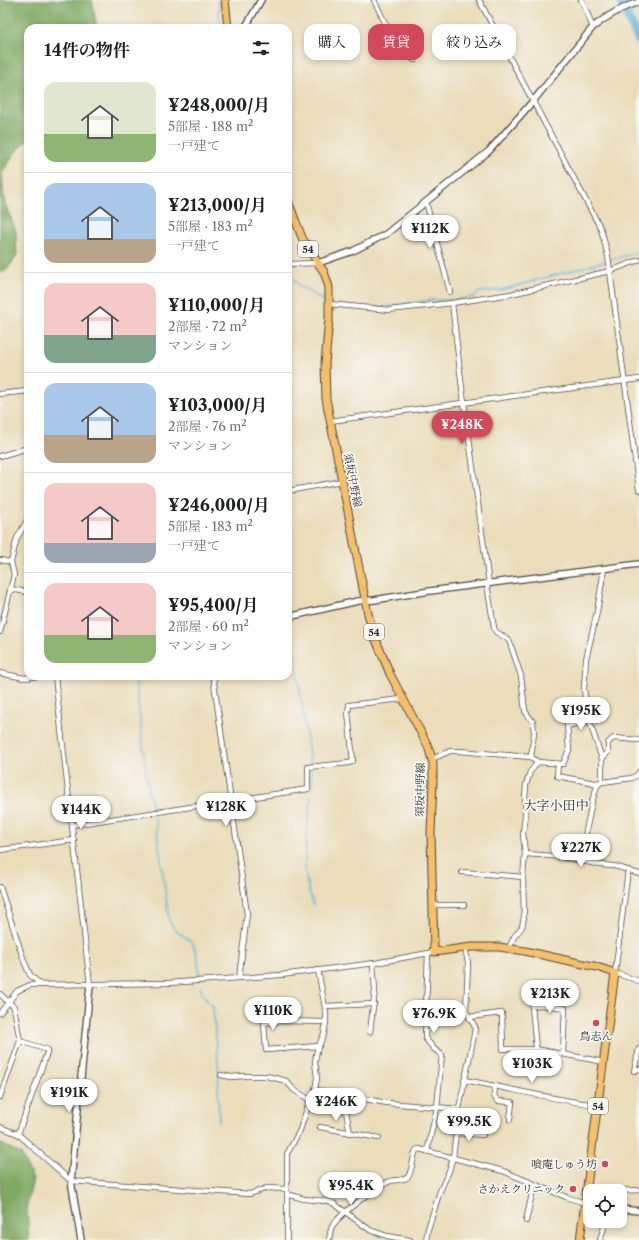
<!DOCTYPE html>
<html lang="ja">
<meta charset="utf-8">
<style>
:root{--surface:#fff;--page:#f6f6f6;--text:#202124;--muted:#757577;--line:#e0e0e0;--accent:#d1495b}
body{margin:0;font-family:"Libre Caslon Text","Noto Serif JP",serif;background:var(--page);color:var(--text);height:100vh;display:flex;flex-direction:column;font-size:15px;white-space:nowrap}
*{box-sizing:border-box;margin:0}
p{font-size:13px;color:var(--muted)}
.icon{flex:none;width:22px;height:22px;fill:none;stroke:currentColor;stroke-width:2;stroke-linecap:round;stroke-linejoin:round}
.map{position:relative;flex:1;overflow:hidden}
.side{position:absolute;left:24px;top:24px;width:268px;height:656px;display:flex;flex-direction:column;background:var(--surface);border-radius:12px;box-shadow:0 2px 6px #0003}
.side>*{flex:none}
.hud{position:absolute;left:304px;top:24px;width:275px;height:36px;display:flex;gap:8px}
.controls{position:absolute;left:583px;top:1184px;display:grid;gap:8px}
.controls a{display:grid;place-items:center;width:44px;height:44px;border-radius:8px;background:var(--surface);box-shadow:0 2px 6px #0003;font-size:20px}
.price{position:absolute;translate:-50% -34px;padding:0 9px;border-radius:14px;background:#fff;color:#222;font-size:13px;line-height:26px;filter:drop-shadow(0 1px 2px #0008)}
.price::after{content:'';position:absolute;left:50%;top:24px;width:12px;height:9px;margin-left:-6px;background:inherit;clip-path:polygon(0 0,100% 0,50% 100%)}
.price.active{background:var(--accent);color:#fff}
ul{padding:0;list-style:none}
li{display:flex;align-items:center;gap:12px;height:100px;padding:0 20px}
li+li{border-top:1px solid var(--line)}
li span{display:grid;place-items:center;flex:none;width:112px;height:80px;border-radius:12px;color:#555}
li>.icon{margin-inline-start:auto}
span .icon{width:48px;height:48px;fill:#fffc;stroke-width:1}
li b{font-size:17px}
h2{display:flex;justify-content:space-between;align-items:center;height:48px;padding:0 20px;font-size:17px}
.pill{padding:0 14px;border-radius:12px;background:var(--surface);box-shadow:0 2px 6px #0003;font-size:14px;line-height:36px}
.pill.active{background:var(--accent);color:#fff}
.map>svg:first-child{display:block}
.forest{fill:#7ea961;stroke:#546a46}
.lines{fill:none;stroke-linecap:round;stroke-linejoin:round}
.stream{stroke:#5bb4d9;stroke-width:1.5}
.river{stroke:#5bb4d9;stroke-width:9}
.minor-casing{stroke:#484640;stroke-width:6}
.tertiary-casing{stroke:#484640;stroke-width:8}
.primary-casing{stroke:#484640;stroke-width:9}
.minor{stroke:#fff;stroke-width:4.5}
.tertiary{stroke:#fff;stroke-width:5.5}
.primary{stroke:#f6c06b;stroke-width:7}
.poi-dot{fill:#d1495b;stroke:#f6f6f2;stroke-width:1.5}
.labels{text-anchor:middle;stroke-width:3.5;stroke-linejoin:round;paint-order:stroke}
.shield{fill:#f6f6f2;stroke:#686867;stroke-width:1}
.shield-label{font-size:10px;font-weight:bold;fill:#2b2b2b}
.street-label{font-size:11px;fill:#2b2b2b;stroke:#f6f6f2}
.poi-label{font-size:11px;fill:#2b2b2b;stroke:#f6f6f2;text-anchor:end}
.quarter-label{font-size:13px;fill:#2b2b2b;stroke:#f6f6f2}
</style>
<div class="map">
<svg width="639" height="1240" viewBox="0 0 639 1240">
<rect width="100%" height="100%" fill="#f6f6f2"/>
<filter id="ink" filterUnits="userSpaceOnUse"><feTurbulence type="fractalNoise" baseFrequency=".025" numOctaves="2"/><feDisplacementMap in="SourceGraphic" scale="8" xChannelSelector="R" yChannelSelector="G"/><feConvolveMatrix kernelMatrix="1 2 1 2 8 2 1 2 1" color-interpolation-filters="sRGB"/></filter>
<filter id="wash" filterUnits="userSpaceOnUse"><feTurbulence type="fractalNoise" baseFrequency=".012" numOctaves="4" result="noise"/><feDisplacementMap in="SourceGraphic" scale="16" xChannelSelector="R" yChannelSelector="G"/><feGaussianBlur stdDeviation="0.9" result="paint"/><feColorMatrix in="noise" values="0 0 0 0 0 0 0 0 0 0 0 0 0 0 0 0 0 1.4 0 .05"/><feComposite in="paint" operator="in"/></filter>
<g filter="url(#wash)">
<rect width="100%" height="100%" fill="#ebddba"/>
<g class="forest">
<path d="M0,0H92L97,28H28V140L15,153L2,173L4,201L16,231L17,255L7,270L0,273Z"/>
<path d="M0,1143L21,1154L33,1179L27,1206L29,1240H0Z"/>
</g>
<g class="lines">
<g class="stream">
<path d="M217,0L219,7L220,28"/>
<path d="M288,272L298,285L326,302"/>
<path d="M376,307H387L429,300H454L474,297L479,292L501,290L639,252"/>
<path d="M289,623L297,670L311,768L312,789"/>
<path d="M135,676L146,773L153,812"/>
<path d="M311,795C309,825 301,857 308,888C309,894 312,900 314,905"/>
<path d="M155,817L169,919C175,937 184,932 192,943C199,953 198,969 200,980"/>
<path d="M201,987V992L213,1007L219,1074L218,1088L219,1121"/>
</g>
<path class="river" d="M620,0L639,41"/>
</g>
</g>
<g filter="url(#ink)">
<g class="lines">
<defs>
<g id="minor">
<path d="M374,0L389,31L405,55L415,60"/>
<path d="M479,0L601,229L608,256L639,490"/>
<path d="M581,0C587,8 588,19 593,27"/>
<path d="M426,202L450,292"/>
<path d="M288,264L318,263"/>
<path d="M452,303L461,380L489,584"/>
<path d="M329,304L389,310L452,303L511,294L610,271L639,260"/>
<path d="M0,394L28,391"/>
<path d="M330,421L639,379"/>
<path d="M0,456L28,448"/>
<path d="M288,491L342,481"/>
<path d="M0,560L11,562"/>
<path d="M10,589L28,592"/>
<path d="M0,632L14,575L11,562L17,538L28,519"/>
<path d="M0,673L24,678L39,676"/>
<path d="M55,676L90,985"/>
<path d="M213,676L247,914L239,978"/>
<path d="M568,726L589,720"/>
<path d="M531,757L538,762L563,764L569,750L566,711"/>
<path d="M432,759L450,751H459L531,757L534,733L533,722L525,711L521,676L509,640L496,632L494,628L487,584"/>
<path d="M602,759L608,752V743L613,738L639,740"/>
<path d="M558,764L557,776L595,783L632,778L637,775L639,772"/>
<path d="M72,825L308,789V767L349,763L353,761L348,712L349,705L402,699"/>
<path d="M0,850L74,840"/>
<path d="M525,854C549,855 573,858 596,864C603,866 611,865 618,867C625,869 632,872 639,874"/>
<path d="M580,860L592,802L597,786L602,781V759L589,720L586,709L584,688L586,659L597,612L604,569"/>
<path d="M628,870L615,973L639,981"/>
<path d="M462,872L523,877"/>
<path d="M0,887L24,961L30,975L40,984"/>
<path d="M433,905H464"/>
<path d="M509,948L514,937L522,927L524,917L523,877L525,854L523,833L525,815V798L526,785L530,772L538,762"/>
<path d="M0,994L14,1007L20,1041"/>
<path d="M325,1006L374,1004"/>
<path d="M427,1011H466"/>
<path d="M0,1013L17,991L30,985L168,983L281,975L375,963L434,952"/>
<path d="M469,1017L502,1013L503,1049H536L604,1062"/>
<path d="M370,1032L375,990L373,963"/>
<path d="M319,1046L266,1050L264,1023L281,1021L326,1022"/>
<path d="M536,1049L532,1006L541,1005L565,1008L563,1054"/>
<path d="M639,1049L634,1071L639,1069"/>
<path d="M221,1075L231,1077L244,1076H267L286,1081L294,1090L310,1100"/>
<path d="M464,1080C509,1088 553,1100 598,1105"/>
<path d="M495,1086L494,1096L498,1101L512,1102L510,1120"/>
<path d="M315,1090L343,1095L350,1133"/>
<path d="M343,1095L387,1103L459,1109"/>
<path d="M0,1097L20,1041L48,1050L18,1134"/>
<path d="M458,1118L486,1120"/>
<path d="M0,1127L18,1134L71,1181L250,1194L267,1188L286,1189"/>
<path d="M320,1127L379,1138"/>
<path d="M457,1133L483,1135"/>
<path d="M427,1151L437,1108L442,1055L434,1049L425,1038L428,953"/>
<path d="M587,1188C604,1188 622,1192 639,1190"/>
<path d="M287,1194L304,1199L327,1201L333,1203L370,1230L387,1236L410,1240"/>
<path d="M526,1221L534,1185"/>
<path d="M287,1240V1154L300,1130L310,1100L315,1090L317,1078L315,1062L317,1050L324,1034L326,1022V1013L318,970"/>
<path d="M329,1240C330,1235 330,1229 333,1225C343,1211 374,1189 390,1181C396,1179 403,1181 408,1177C412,1172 413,1157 416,1150L419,1149L503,1171L566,1197L585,1203"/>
<path d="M426,1240L428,1229L440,1191L449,1171L453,1157L459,1109L474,1035L475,1027L466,1011L468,963L465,947"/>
<path d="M600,1240L606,1221"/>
</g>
<g id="tertiary">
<path d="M245,28L261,0"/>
<path d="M318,263L353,251L386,234L489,151L534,100L593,27C607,16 622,7 639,2"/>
<path d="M288,617L358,601L374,600L430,591L639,564"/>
<path d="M620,1209L639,1211"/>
<path d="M81,1240L71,1181L90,985"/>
</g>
<g id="primary">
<path d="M225,0L228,28"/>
<path d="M288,201L303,240L324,272L329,287V319L325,363L326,399L368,614L374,635L390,674L428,746L433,763V781L431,833L434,952L472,947H499L525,951L597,967L615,973L580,1240"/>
</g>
</defs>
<use href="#minor" class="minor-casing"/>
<use href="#tertiary" class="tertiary-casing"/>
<use href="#primary" class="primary-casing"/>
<use href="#minor" class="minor"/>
<use href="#tertiary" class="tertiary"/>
<use href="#primary" class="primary"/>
</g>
</g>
<g class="poi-dot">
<circle cx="596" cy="1023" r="4"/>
<circle cx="605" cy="1164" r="4"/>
<circle cx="573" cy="1189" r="4"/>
</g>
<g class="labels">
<g class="shield">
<rect x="298" y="241" width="20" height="16" rx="3"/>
<rect x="364" y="624" width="20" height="16" rx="3"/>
<rect x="588" y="1098" width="20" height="16" rx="3"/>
</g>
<g class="shield-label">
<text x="308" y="253">54</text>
<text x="374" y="636">54</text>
<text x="598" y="1110">54</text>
</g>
<g class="street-label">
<text transform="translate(353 480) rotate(79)" y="4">須坂中野線</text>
<text transform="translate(420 790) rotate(-89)" y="4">須坂中野線</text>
</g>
<g class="poi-label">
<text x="596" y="1040" text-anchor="middle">鳥志ん</text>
<text x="597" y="1168">喰庵しゅう坊</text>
<text x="565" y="1193">さかえクリニック</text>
</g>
<g class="quarter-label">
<text x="556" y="810">大字小田中</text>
</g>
</g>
</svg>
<div class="controls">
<a><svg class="icon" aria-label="locate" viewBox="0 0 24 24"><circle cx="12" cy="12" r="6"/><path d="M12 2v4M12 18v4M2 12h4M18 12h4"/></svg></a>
</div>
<b class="price" style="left:430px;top:249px">¥112K</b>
<b class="price active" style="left:462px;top:445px">¥248K</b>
<b class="price" style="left:581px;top:731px">¥195K</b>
<b class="price" style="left:226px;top:827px">¥128K</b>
<b class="price" style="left:81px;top:830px">¥144K</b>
<b class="price" style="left:581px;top:868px">¥227K</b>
<b class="price" style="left:550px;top:1014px">¥213K</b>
<b class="price" style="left:273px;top:1031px">¥110K</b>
<b class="price" style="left:434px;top:1034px">¥76.9K</b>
<b class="price" style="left:532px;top:1084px">¥103K</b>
<b class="price" style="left:69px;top:1113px">¥191K</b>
<b class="price" style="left:336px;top:1122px">¥246K</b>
<b class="price" style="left:469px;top:1142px">¥99.5K</b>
<b class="price" style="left:351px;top:1206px">¥95.4K</b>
<div class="hud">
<a class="pill">購入</a>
<a class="pill active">賃貸</a>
<a class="pill">絞り込み</a>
</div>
<section class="side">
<h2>14件の物件<svg class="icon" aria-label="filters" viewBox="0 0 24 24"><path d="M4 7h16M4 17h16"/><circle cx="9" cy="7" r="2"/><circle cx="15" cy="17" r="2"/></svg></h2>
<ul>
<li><span style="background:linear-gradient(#dfe7d0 65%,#8fb573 0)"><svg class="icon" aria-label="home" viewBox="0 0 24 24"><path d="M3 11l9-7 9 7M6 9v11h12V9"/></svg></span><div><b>¥248,000/月</b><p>5部屋 · 188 m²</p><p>一戸建て</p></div></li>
<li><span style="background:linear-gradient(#a9c7e8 70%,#b9a48a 0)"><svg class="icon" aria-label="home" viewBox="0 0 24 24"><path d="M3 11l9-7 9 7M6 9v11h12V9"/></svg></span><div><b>¥213,000/月</b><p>5部屋 · 183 m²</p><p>一戸建て</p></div></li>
<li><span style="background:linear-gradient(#f6c9c9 65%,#7fa58c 0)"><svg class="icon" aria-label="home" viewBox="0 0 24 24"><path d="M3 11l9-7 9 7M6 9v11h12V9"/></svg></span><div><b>¥110,000/月</b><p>2部屋 · 72 m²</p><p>マンション</p></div></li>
<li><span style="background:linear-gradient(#a9c7e8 65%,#b9a48a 0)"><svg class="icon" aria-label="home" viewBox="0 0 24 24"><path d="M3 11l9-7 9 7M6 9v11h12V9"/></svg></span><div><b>¥103,000/月</b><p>2部屋 · 76 m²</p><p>マンション</p></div></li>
<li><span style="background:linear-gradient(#f6c9c9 75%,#9aa5b1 0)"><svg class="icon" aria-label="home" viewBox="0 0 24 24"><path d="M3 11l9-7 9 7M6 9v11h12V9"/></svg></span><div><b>¥246,000/月</b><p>5部屋 · 183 m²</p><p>一戸建て</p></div></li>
<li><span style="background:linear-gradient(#f6c9c9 65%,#8fb573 0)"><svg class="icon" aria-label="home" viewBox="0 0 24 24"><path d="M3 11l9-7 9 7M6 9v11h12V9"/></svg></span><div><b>¥95,400/月</b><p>2部屋 · 60 m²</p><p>マンション</p></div></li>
</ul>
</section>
</div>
